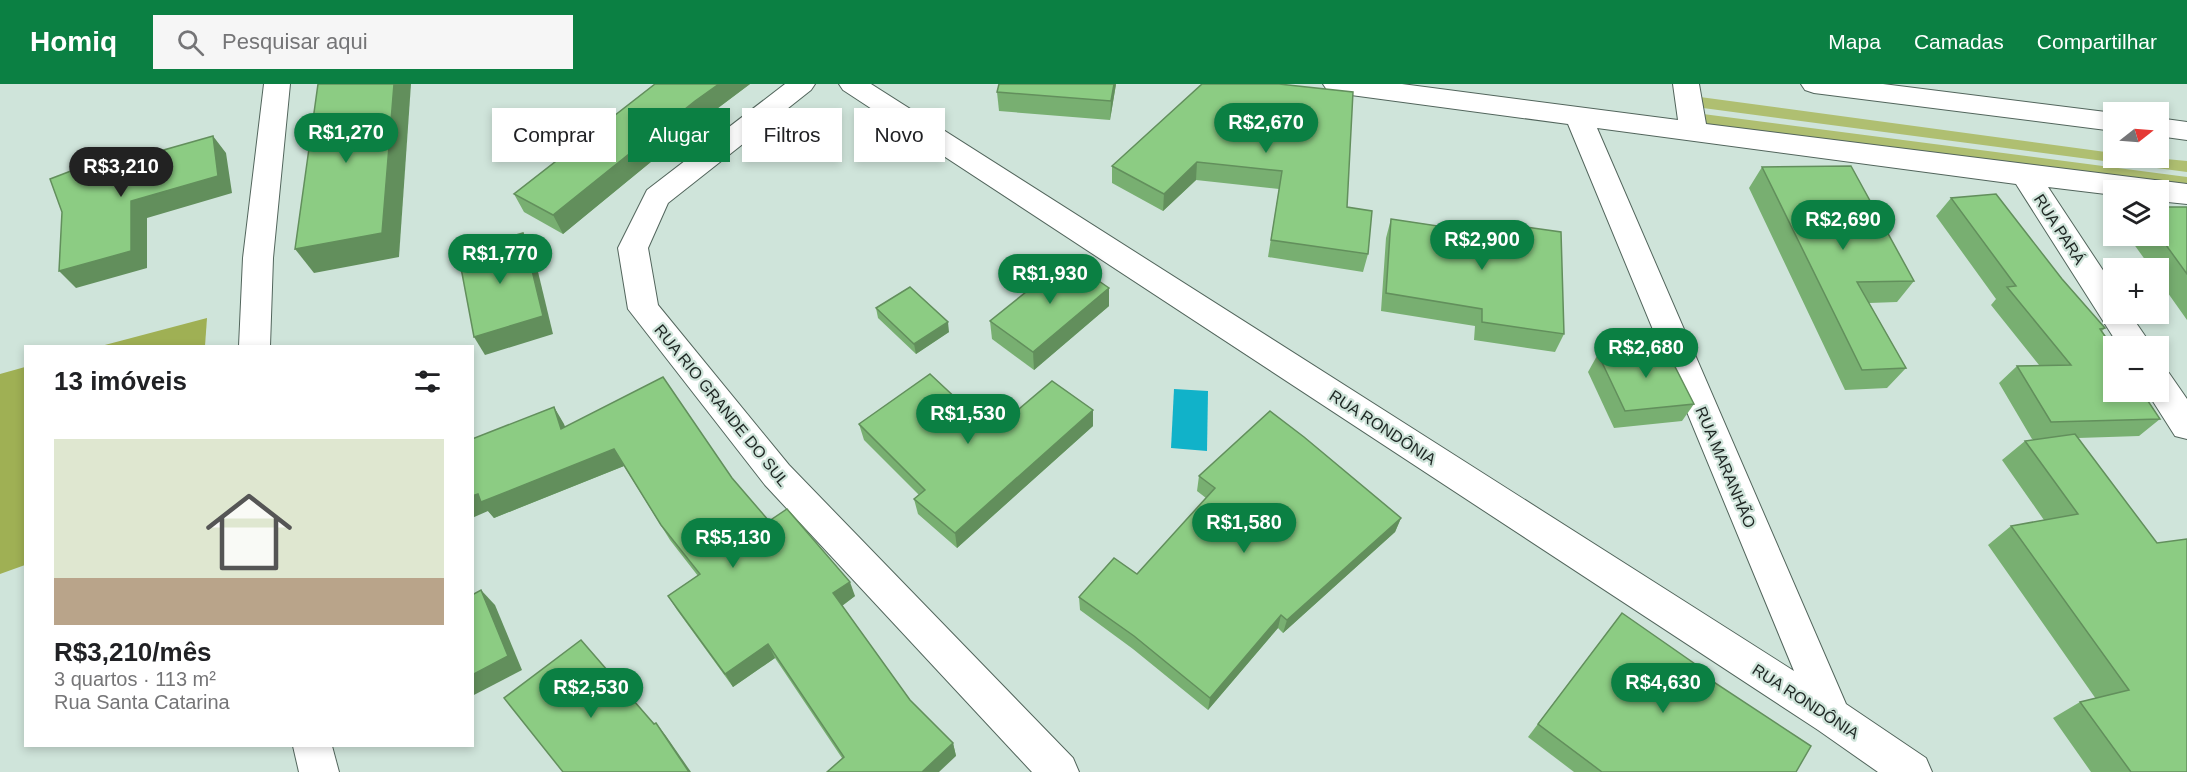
<!DOCTYPE html>
<html lang="pt">
<meta charset="utf-8">
<style>
:root{--surface:#fff;--page:#f6f6f6;--text:#202124;--muted:#757577;--line:#e0e0e0;--accent:#0b8043}
body{margin:0;font-family:Helvetica,sans-serif;background:var(--page);color:var(--text);height:100vh;display:flex;flex-direction:column;font-size:22px;white-space:nowrap}
*{box-sizing:border-box;margin:0}
p{font-size:20px;color:var(--muted)}
.icon{flex:none;width:33px;height:33px;fill:none;stroke:currentColor;stroke-width:2;stroke-linecap:round;stroke-linejoin:round}
.map{position:relative;flex:1;overflow:hidden}
.side{position:absolute;left:24px;top:261px;width:450px;height:402px;display:flex;flex-direction:column;background:var(--surface);border-radius:0px;box-shadow:0 3px 9px #0003}
.side>*{flex:none}
.banner{position:absolute;left:492px;top:24px;width:570px;height:54px;display:flex;gap:12px}
.needle{width:39px;rotate:73deg}
.buttons{position:absolute;left:2103px;top:18px;display:grid;gap:12px}
.buttons a{display:grid;place-items:center;width:66px;height:66px;border-radius:0px;background:var(--surface);box-shadow:0 3px 9px #0003;font-size:30px}
.price{position:absolute;translate:-50% -51px;padding:0 14px;border-radius:21px;background:var(--accent);color:#fff;font-size:20px;line-height:39px;filter:drop-shadow(0 2px 3px #0008)}
.price::after{content:'';position:absolute;left:50%;top:36px;width:18px;height:14px;margin-left:-9px;background:inherit;clip-path:polygon(0 0,100% 0,50% 100%)}
.price.active{background:#222;color:#fff}
ul{padding:0;list-style:none}
li{display:grid;align-content:center;gap:12px;height:318px;padding:0 30px}
li+li{border-top:2px solid var(--line)}
li span{display:grid;place-items:center;height:186px;border-radius:0px;color:#555}
li>.icon{margin-inline-start:auto}
span .icon{width:108px;height:108px;fill:#fffc;stroke-width:1}
li b{font-size:26px}
h2{display:flex;justify-content:space-between;align-items:center;height:72px;padding:0 30px;font-size:26px}
.pill{padding:0 21px;border-radius:0px;background:var(--surface);box-shadow:0 3px 9px #0003;font-size:21px;line-height:54px}
.pill.active{background:var(--accent);color:#fff}
header{display:flex;align-items:center;gap:36px;box-sizing:border-box;height:84px;padding:0 30px;background:var(--accent);color:#fff}
header strong{font-size:28px}
nav{display:flex;gap:33px;margin-inline-start:auto;font-size:21px}
.search{width:420px;height:54px;background:var(--page);display:flex;align-items:center;gap:15px;box-sizing:border-box;padding:0 21px;border-radius:0px;color:var(--muted);font-size:22px}
.map>svg:first-child{display:block}
.green{fill:#afbf71}
.forest{fill:#9fb054}
.water{fill:#11b2c9}
.lines{fill:none;stroke-linecap:round;stroke-linejoin:round}
.minor-casing{stroke:#52655c;stroke-width:2}
.minor{fill:#fff;fill-rule:evenodd}
.wall{fill:#78af71}
.shaded-wall{fill:#628f5c}
.building{fill:#8ccc83;stroke:#628f5c;stroke-width:1.5}
.labels{text-anchor:middle;stroke-width:4.5;stroke-linejoin:round;paint-order:stroke}
.street-label{font-size:16px;fill:#1e2623;stroke:#cfe4da}
</style>
<header>
<strong>Homiq</strong>
<div class="search"><svg class="icon" aria-label="search" viewBox="0 0 24 24"><circle cx="10" cy="10" r="6"/><path d="M15 15l6 6"/></svg>Pesquisar aqui</div>
<nav><a>Mapa</a><a>Camadas</a><a>Compartilhar</a></nav>
</header>
<div class="map">
<svg width="2187" height="688" viewBox="0 0 2187 688">
<rect width="100%" height="100%" fill="#cfe4da"/>
<g class="green">
<path d="M1700,13L2113,69L2114,74H2155L2187,77V88L1703,24Z"/>
<path d="M1703,30L2187,93V105L1707,41Z"/>
</g>
<g class="forest">
<path d="M207,234L205,262H101Z"/>
<path d="M25,283V481L0,490V290Z"/>
</g>
<path class="water" d="M1174,305L1208,307L1207,367L1171,364Z"/>
<g class="lines">
<defs>
<g id="minor">
<path d="M264,0H290L273,174L270,262H239L243,174Z"/>
<path d="M785,0H815L811,6L668,119L648,164L658,221L789,381L1073,674L1079,688H1032L765,401L628,225L618,164L647,106Z"/>
<path d="M839,0H871L1794,587L1568,40L1336,9L1327,6L1323,0H1402L1678,36L1673,0H1699L1706,40L2187,100V120L2158,117V106H2114V111L2048,103L2114,203V230H2130L2152,262H2119L2016,100L1597,44L1846,620L1926,674L1932,688H1878L1818,646L843,6Z"/>
<path d="M1801,0H1883L2114,29V47L1814,9L1805,6Z"/>
<path d="M2158,34L2187,38V56L2158,52Z"/>
<path d="M2158,285L2169,289L2187,315V355L2175,352L2147,308H2158Z"/>
<path d="M293,662H332L339,688H299Z"/>
</g>
</defs>
<use href="#minor" class="minor-casing"/>
<use href="#minor" class="minor"/>
</g>
<g class="wall">
<path d="M655,0H750L702,36L563,150L524,128L514,110Z"/>
<path d="M999,0H1116L1110,36L999,27L997,8Z"/>
<path d="M1202,0L1347,123L1368,170L1363,188L1268,173L1279,105L1196,96L1163,127L1112,99V82Z"/>
<path d="M1762,83L1914,197L1897,218L1869,219L1906,284L1887,304L1845,306L1749,104Z"/>
<path d="M1951,114L2062,195L2105,244L2102,247L2160,335L2139,352L2078,354L2187,688H2091L2053,634L2080,618L2096,615L1988,461L2011,442L2044,436L2002,376L2025,357L2039,355H2032L1999,299L2017,282L2039,281L1991,221L1996,215L1936,132Z"/>
<path d="M2158,123H2187V236L2158,195V184H2151L2128,152H2158Z"/>
<path d="M1391,135L1480,148L1484,137L1564,250L1555,268L1474,256L1475,242L1381,227L1386,154Z"/>
<path d="M1109,204V222L1034,286L992,255L990,237Z"/>
<path d="M876,224L949,248L916,270L878,234Z"/>
<path d="M1598,270L1694,320L1682,337L1614,344L1588,288Z"/>
<path d="M554,323L565,343L732,394L769,437L855,512L842,522L910,616L953,659L956,672L842,674L775,574L733,603L677,526L668,512L698,492L670,456L624,382L494,434L488,427Z"/>
<path d="M859,340L992,348L1093,342L957,464L918,430L914,415L919,411L864,356Z"/>
<path d="M1199,392L1401,434L1395,448L1283,549L1278,544L1208,626L1133,565L1080,526L1079,513L1137,490L1206,414L1197,407Z"/>
<path d="M1622,529L1706,593L1796,688H1574L1528,653Z"/>
</g>
<g class="shaded-wall">
<path d="M394,0H411L399,173L314,189L295,165Z"/>
<path d="M719,0H750L702,36L563,150L553,131L695,17Z"/>
<path d="M1114,0H1116L1110,36L1111,17Z"/>
<path d="M213,52L226,69L232,109L147,134V184L76,204L59,187L131,117Z"/>
<path d="M1197,78L1196,96L1163,127L1164,110Z"/>
<path d="M523,149L533,167L553,250L485,271L474,253Z"/>
<path d="M1109,204V222L1034,286L1033,268Z"/>
<path d="M948,238L949,248L916,270L914,260Z"/>
<path d="M554,323L564,340L572,362L561,345Z"/>
<path d="M1093,326V342L957,464L955,449Z"/>
<path d="M614,365L624,382L494,434L488,427L472,434V412Z"/>
<path d="M1401,434L1395,448L1283,549L1287,536Z"/>
<path d="M850,498L855,512L839,524L833,509Z"/>
<path d="M481,506L495,521L522,586L472,612V591Z"/>
<path d="M1281,531L1278,544L1208,626L1210,614Z"/>
<path d="M768,560L775,574L733,603L725,590Z"/>
<path d="M656,639L666,652L691,688H689Z"/>
<path d="M953,659L956,672L939,688H922Z"/>
</g>
<g class="building">
<path d="M318,0H394L382,149L295,165Z"/>
<path d="M655,0H719L695,17L553,131L514,110Z"/>
<path d="M999,0H1114L1111,17L997,8Z"/>
<path d="M1202,0H1279L1353,8L1347,123L1372,127L1368,170L1271,156L1282,87L1197,78L1164,110L1112,82Z"/>
<path d="M213,52L218,92L131,117V167L59,187L62,128L50,95L97,77L100,84Z"/>
<path d="M1851,82L1914,197L1857,198L1906,284L1862,286L1762,83Z"/>
<path d="M1996,110L2062,195L2105,244L2100,245L2114,265V308H2142L2160,335L2051,338L2017,282L2071,281L2007,203L2016,202L1951,114Z"/>
<path d="M2158,123H2187V190L2158,150Z"/>
<path d="M1391,135L1484,149V137L1561,148L1564,250L1482,238V225L1386,209Z"/>
<path d="M523,149L543,232L474,253L458,168Z"/>
<path d="M1067,175L1109,204L1033,268L990,237Z"/>
<path d="M910,203L948,238L914,260L876,224Z"/>
<path d="M1665,263L1694,320L1625,327L1598,270Z"/>
<path d="M930,290L992,348L1052,297L1093,326L955,449L914,415L925,406L859,340Z"/>
<path d="M663,293L732,394L769,437L787,425L850,498L833,509L910,616L953,659L922,688H827L844,673L768,560L725,590L668,512L700,490L661,441L614,365L481,418L478,410L472,412V355L554,323L561,345Z"/>
<path d="M1270,327L1304,353L1401,434L1287,536L1281,531L1210,614L1134,552L1079,513L1114,474L1137,490L1215,404L1199,392Z"/>
<path d="M2075,350L2157,459L2187,455V688H2131L2080,618L2129,606L2011,442L2078,430L2025,357Z"/>
<path d="M481,506L508,572L472,591V511Z"/>
<path d="M1622,529L1708,589L1706,593L1811,662L1796,688H1602L1538,640Z"/>
<path d="M581,556L654,640L656,639L689,688H563L504,614Z"/>
</g>
<g class="labels">
<g class="street-label">
<text transform="translate(2060 145) rotate(57)" y="6">RUA PARÁ</text>
<text transform="translate(722 321) rotate(51)" y="6">RUA RIO GRANDE DO SUL</text>
<text transform="translate(1383 343) rotate(33)" y="6">RUA RONDÔNIA</text>
<text transform="translate(1726 383) rotate(67)" y="6">RUA MARANHÃO</text>
<text transform="translate(1806 617) rotate(33)" y="6">RUA RONDÔNIA</text>
</g>
</g>
</svg>
<div class="buttons">
<a><svg class="needle" viewBox="-14 -14 28 28"><path d="M0-13l5 13h-10z" fill="#e53935"/><path d="M0 13l5-13h-10z" fill="#757577"/></svg></a>
<a><svg class="icon" aria-label="layers" viewBox="0 0 24 24"><path d="M12 4l9 5-9 5-9-5zM3 14l9 5 9-5"/></svg></a>
<a>+</a>
<a>−</a>
</div>
<b class="price" style="left:1266px;top:70px">R$2,670</b>
<b class="price" style="left:346px;top:80px">R$1,270</b>
<b class="price active" style="left:121px;top:114px">R$3,210</b>
<b class="price" style="left:1843px;top:167px">R$2,690</b>
<b class="price" style="left:1482px;top:187px">R$2,900</b>
<b class="price" style="left:500px;top:201px">R$1,770</b>
<b class="price" style="left:1050px;top:221px">R$1,930</b>
<b class="price" style="left:1646px;top:295px">R$2,680</b>
<b class="price" style="left:968px;top:361px">R$1,530</b>
<b class="price" style="left:1244px;top:470px">R$1,580</b>
<b class="price" style="left:733px;top:485px">R$5,130</b>
<b class="price" style="left:1663px;top:630px">R$4,630</b>
<b class="price" style="left:591px;top:635px">R$2,530</b>
<div class="banner">
<a class="pill">Comprar</a>
<a class="pill active">Alugar</a>
<a class="pill">Filtros</a>
<a class="pill">Novo</a>
</div>
<section class="side">
<h2>13 imóveis<svg class="icon" aria-label="filters" viewBox="0 0 24 24"><path d="M4 7h16M4 17h16"/><circle cx="9" cy="7" r="2"/><circle cx="15" cy="17" r="2"/></svg></h2>
<ul>
<li><span style="background:linear-gradient(#dfe7d0 75%,#b9a48a 0)"><svg class="icon" aria-label="home" viewBox="0 0 24 24"><path d="M3 11l9-7 9 7M6 9v11h12V9"/></svg></span><div><b>R$3,210/mês</b><p>3 quartos · 113 m²</p><p>Rua Santa Catarina</p></div></li>
</ul>
</section>
</div>
